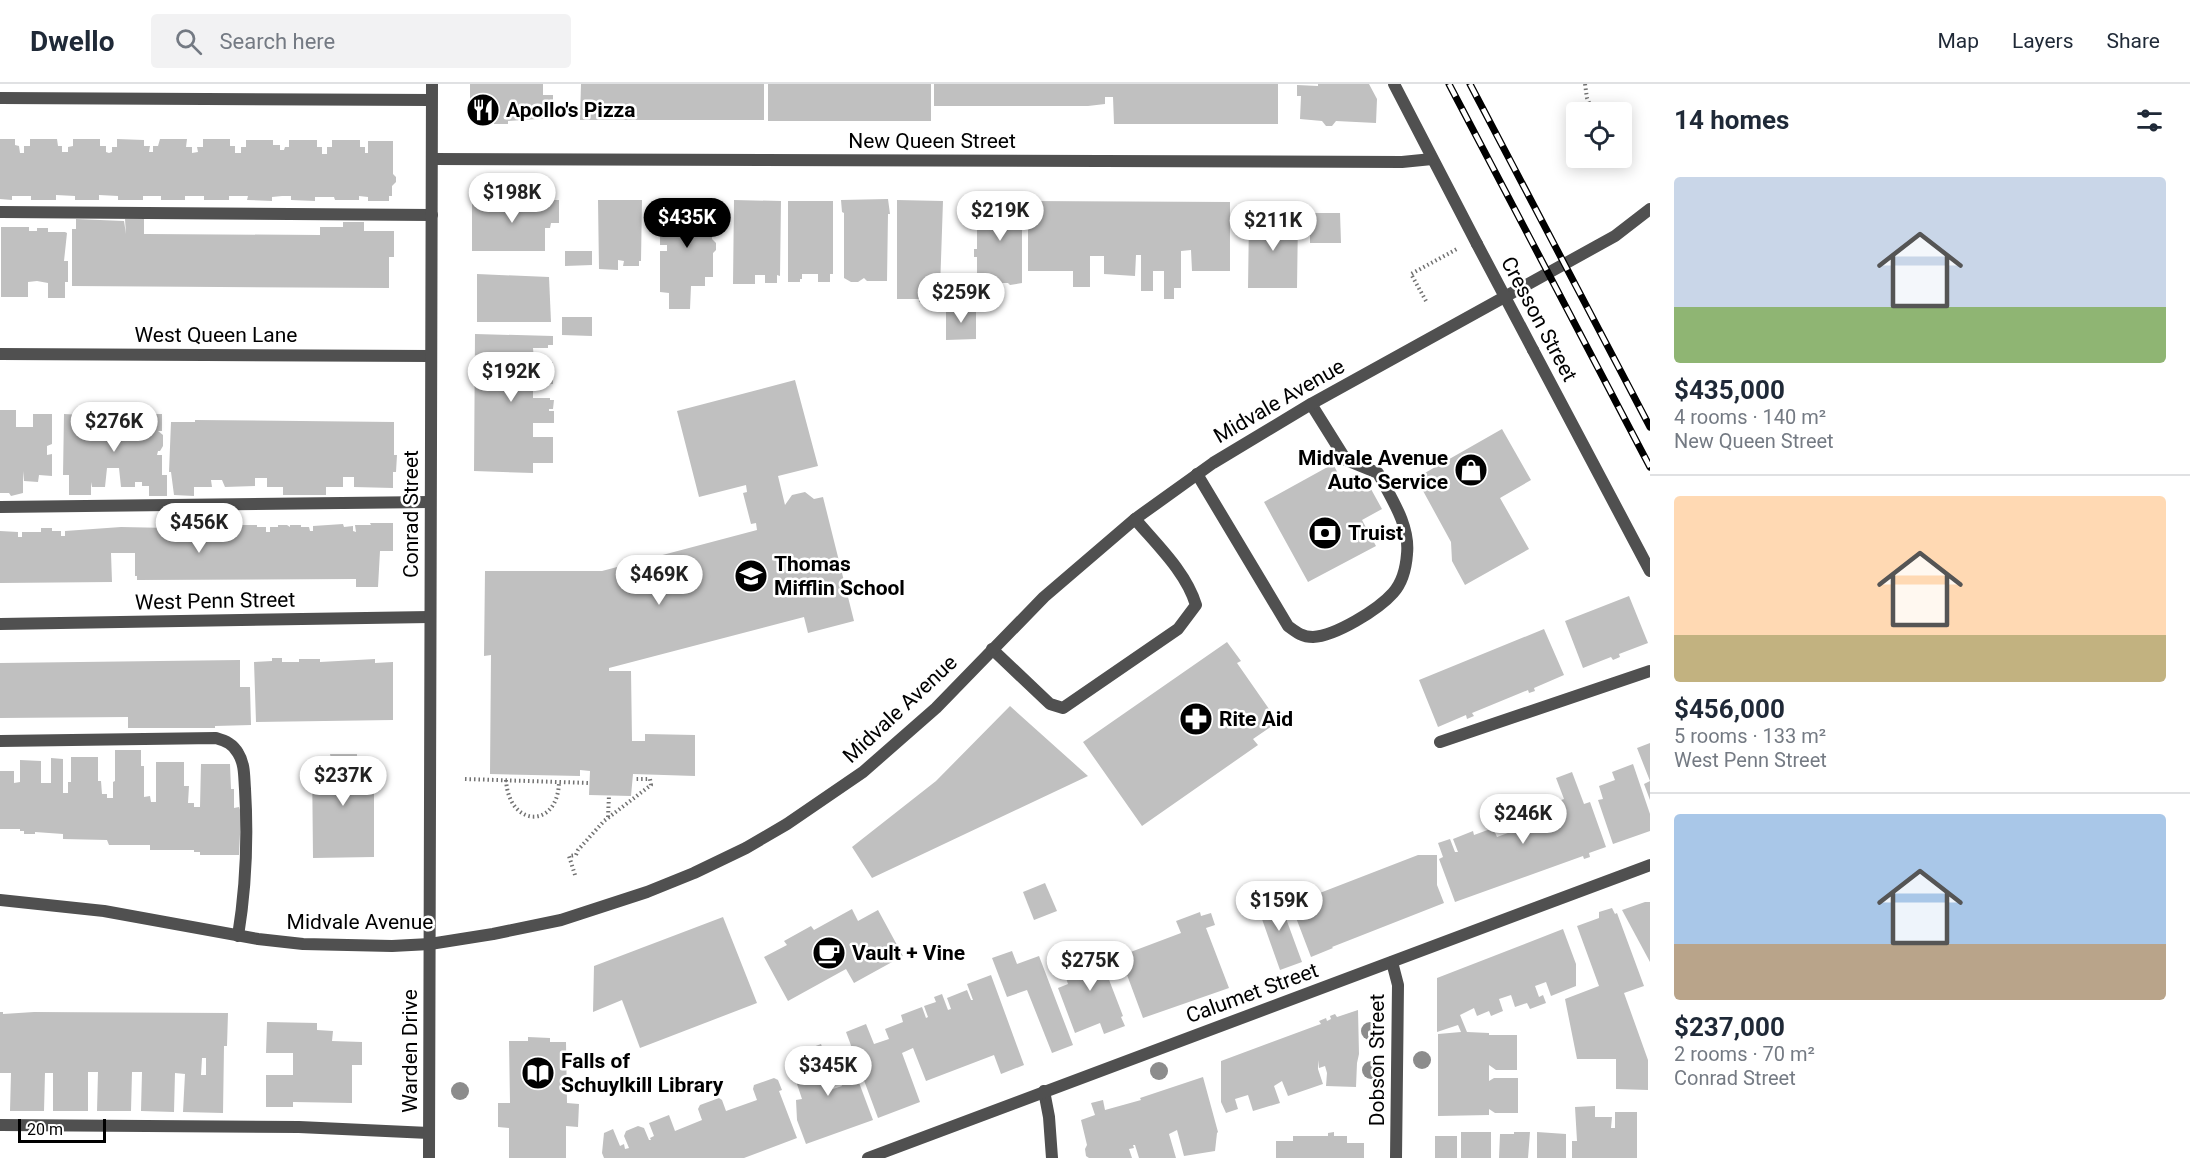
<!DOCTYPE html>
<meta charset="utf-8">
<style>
:root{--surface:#fff;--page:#f2f2f3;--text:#1f2937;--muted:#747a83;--line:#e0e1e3;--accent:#000}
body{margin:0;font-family:Roboto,sans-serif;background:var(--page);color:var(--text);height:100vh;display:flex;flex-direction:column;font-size:22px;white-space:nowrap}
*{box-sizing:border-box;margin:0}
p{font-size:20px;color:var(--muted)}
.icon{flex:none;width:33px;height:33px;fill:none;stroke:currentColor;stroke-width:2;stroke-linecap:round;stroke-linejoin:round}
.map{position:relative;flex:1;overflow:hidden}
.side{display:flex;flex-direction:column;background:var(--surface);width:540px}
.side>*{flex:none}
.tools{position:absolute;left:1566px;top:18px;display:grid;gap:12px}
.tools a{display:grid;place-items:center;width:66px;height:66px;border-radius:6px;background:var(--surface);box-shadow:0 3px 15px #0003;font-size:30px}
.scale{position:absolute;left:18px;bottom:15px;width:88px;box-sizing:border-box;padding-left:6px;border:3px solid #000;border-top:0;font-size:16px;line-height:21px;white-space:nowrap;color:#000;-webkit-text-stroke:4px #fff;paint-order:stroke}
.price{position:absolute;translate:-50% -51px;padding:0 14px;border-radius:21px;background:#fff;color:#222;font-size:20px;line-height:39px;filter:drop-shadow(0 2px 3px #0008)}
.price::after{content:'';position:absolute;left:50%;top:36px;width:18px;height:14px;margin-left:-9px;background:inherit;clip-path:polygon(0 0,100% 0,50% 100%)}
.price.current{background:var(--accent);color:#fff}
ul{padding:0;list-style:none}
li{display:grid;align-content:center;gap:12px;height:318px;padding:0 24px}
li+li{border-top:2px solid var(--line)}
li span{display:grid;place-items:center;height:186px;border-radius:6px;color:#555}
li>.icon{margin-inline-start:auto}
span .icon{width:108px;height:108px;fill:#fffc;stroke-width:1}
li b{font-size:26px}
h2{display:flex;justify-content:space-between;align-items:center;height:72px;padding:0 24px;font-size:26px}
header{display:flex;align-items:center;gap:36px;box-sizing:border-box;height:84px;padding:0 30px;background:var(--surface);border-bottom:2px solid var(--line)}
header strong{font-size:28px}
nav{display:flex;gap:33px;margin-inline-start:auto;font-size:21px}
.search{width:420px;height:54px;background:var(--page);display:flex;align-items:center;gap:15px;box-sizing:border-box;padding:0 21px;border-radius:6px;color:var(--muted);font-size:22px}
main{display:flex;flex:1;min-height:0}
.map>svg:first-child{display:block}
.building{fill:#c0c0c0;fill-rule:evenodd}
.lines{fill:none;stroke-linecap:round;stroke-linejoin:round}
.path{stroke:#727272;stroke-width:4;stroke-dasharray:1.5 3;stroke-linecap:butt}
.service{stroke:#505050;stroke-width:12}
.minor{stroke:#505050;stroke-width:12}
.tertiary{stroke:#505050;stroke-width:12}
.rail-casing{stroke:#000;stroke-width:7}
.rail{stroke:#fff;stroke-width:4.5;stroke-dasharray:14;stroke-linecap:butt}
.minor-bridge{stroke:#505050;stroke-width:12}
.tree{fill:#8c8c8c}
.labels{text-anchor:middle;stroke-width:5;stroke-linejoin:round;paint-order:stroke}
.poi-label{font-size:21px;font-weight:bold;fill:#000;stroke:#fff;text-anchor:start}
.street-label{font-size:21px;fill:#000;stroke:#fff}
</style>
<header>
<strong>Dwello</strong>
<div class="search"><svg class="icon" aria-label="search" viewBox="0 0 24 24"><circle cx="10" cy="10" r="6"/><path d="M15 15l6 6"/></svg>Search here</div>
<nav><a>Map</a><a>Layers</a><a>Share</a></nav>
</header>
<main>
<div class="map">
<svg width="1650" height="1074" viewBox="0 0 1650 1074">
<rect width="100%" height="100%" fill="#fff"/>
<g class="building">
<path d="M470,0H543V11H553V34L508,37V40H494V36H470Z"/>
<path d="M581,0H764V36H580Z"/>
<rect x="768" y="0" width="163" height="37"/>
<path d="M934,0H1278V40H1114L1113,13H1105V20L1088,22H934Z"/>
<path d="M1318,0H1369L1377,15L1376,39L1336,37L1332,42H1326L1322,37L1300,35L1301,12H1297V1L1318,2Z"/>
<path d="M0,55H15V61L19,62L20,69H24V62H30V55H57L58,62H62V68H68V63L73,62V55H100V62H106V68L109,69L112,68V63H117V55L144,56V62H150L149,68H153V62H158L160,55H187L186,63H192V69L198,68L197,63H203V55H230V62H235V69H241V63H246V56H273V61H280V66H284L285,63H289V56H317V63H322V70H327V63H332V56H360V63H365V69H368V57H393V90L396,93V98L392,102V112H389V117H368V113L359,112V116H335L334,113H315V117L291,116V112H282L272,113V117L247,116L248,112H229V116H204V112H185V116H161V112H143V116H118V112L99,111V116H75V112L56,111V116H31V112H12V116L0,115Z"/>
<path d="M522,112H530L536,116H559V139H551L550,144H545V167H472V115H518Z"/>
<path d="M667,115H713L712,155L716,159V166L713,169V193H705V202H691L690,225H669V209L660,208V167H667V161H660V148H667Z"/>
<path d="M888,115L890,130H888L887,197H867L864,194L858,198H851L844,194V129L842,128L841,116Z"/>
<path d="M598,116H642L641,177H639V182H623L624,177L618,176V186L599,185Z"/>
<path d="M734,116L781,117L780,192L777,191V199H765V191H755V200H733Z"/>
<path d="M897,116L943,117L940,205H947V219L919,218V215H897Z"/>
<path d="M788,117H833V190H830V198H818V190H802V195H800V198H788Z"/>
<path d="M977,117H1022V199L1010,201L1008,199H999V197H977V173H974V165H977Z"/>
<path d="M1028,117L1230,118V187H1192L1191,166L1181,167V204H1174V215H1164V187H1153V207H1141V171H1136L1135,192L1104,190V172H1090V203H1073V187H1028Z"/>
<path d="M1261,129H1285V134H1298L1297,204H1248L1249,134H1261Z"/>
<path d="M1310,129H1340L1341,159H1310Z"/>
<path d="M76,135L124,137L126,150L125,135H144V150H146L320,151V143H343V138H364V147H394V173H389V204L72,202V145H76Z"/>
<path d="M1,143H29V147H37V144H48V148H65L67,149L64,177H68V198H65V214H48V199L37,197L28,198V213H1Z"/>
<path d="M565,167H592V181L565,182Z"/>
<path d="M477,190L549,193L551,238H477Z"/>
<path d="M976,225V255L946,256V226Z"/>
<path d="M562,233H592V252L562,251Z"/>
<path d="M475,250L553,252V261H548V264H533L534,276H549L550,278H553V287H550V289H553V300L533,301V314H550V316H554L553,325H549V327H554V339H533V353H553V379H533V389L474,387Z"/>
<path d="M795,296L818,382L778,392L785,421L792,411L805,408L814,415L823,413L854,537L808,549L804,533L609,584V587H631L632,657H645V650L695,651V692L633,690L631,712L589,711L590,687L580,686V692L490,690L491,571L484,572L485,487H602L757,446L756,439L751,440L743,409L747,408L746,401L699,413L677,327Z"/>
<path d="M0,326H16V343H33V330H52V360L47,362V371L52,370V392L39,391L38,398L24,397L23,387V409L11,412L9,409H0Z"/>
<path d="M100,326H127L126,343H143V330H162V347H158L163,351V362L160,367H158L157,371H162V391H167V412H149V402H142V398H135V403H121L119,384H107L105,403H92L91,398V411H69V391H63L64,330L83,331V342H100Z"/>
<path d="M195,336L394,338V371H397L396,388H393V404L354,403V393H343V403H326V411H283V403H267V394H255V402L225,403L222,396H211L212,403H194V412L174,411L171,388H169L171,338H195Z"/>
<path d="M1502,345L1531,396L1500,414L1529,465L1465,501L1452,477L1451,458L1416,394Z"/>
<path d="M1333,380L1347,406L1366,396L1382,425L1362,436L1376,462L1308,498L1264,418Z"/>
<path d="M370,439H393V467H380L378,503H356V495L137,496V492H135V469H111L112,498L0,499V447L18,448V453H22V448H41V444H52V447H61V452H65V447L121,443L170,444L178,445L179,450L183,449V443H214L223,444V449L226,448V444H234V441H257V443H266V448H270V443H278V441H287L290,443V441H301V443H309L310,447H313V442L343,440L344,443L353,442V447L356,448L355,441H371Z"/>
<path d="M1629,512L1648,559L1619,570L1620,573L1613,576L1611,573L1583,584L1565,537Z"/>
<path d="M1544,545L1564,591L1534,604L1535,607L1529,609L1528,606L1472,629L1474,632L1467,635L1466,631L1438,643L1419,596Z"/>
<path d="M1227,558L1241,577L1237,579L1278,638L1253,655L1258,661L1142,742L1083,658Z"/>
<path d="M272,574H282V578H299V575H320V578L375,575V579L393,578V636L256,638L254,578L272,577Z"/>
<path d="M240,576V603H250L251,641L215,642V644H128V633L0,634V579Z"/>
<path d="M1010,622L1088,692L872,794L852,763L936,697Z"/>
<path d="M1650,659V716L1644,700L1650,697L1637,664Z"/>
<path d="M115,666H141V682H144V713L150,712L151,718H156V678H184V702H189L188,719H194V723H200L201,680H230L231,705H234V724L239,723L241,729L239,771H200V768H194V766H150V761H109L107,756L63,755V750L35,748V750H24V747H20V745H0V687H14V699L20,698V676L41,677V699H51V674L63,675V709H68V698H71V673H98V697H101L102,710H107V714H113V698L115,697Z"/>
<path d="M330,670H357V675H374V694H377V707H374V773L313,774L312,675H331Z"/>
<path d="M1633,680L1650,730V747L1613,760L1598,716L1603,715L1599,702L1615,696L1612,688Z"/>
<path d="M1572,688L1584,720L1590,718L1606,763L1589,769L1590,773L1584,775L1583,772L1455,818L1439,775L1443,773L1438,759L1450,755L1455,768H1458L1453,755L1473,747L1474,751L1493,744L1497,753L1516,746L1512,734L1564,715L1556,694Z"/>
<path d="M1418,771H1437V801L1444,819L1332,863L1333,864L1311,873L1290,818L1311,810L1312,812Z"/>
<path d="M1045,799L1057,827L1034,836L1023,808Z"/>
<path d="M1277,810L1302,878L1280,886L1257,821L1263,818L1262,815Z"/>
<path d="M1645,818H1650V878L1622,826Z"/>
<path d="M1612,824L1615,830L1617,829L1644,902L1624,909L1648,976V1006L1616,1005V975H1577L1565,915L1599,902L1577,842L1599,834V828Z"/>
<path d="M852,825L858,837L878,826L903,872L854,899L846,885L788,917L764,873L787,861L784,857L811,842L814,846Z"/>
<path d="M1200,828L1201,832L1211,829L1215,841L1206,844L1229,904L1143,934L1120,872L1181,849L1176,837Z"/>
<path d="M723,833L757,919L640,964L622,916L593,928L594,882Z"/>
<path d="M1563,845L1576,880V902L1551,912L1546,898L1535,902L1539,913L1543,911L1546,919L1530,925L1527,919L1515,923L1511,911L1499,915L1503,927L1491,932L1489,927L1477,932L1474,924L1460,931L1467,948L1489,949V951H1517V986H1496L1489,981V997L1494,994H1518V1029H1495L1489,1025V1031L1438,1032V950L1461,948L1458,941L1437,948V894Z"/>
<path d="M1078,859L1079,863L1087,860L1089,865L1096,862L1123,932L1121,933L1125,942L1104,950L1100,939L1075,949L1058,904L1068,900L1065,891L1069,890L1063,876L1074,872L1070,862Z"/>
<path d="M1012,867L1017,880L1039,872L1073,961L1052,969L1027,906L1007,913L992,874Z"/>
<path d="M991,891L1024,981L1001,990L994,971L926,997L913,964L902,969L920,1018L878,1034L846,948L866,940L874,960L889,955L885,945L903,938L901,931L922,923L926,934L928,933L924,922L936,918L934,913L942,910L948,926L951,925L947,914L967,906L971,916H973L967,900Z"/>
<path d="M1358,926L1359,970L1357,979L1356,1003L1326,1002L1327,989L1325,982L1319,984L1318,976V985L1323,1000L1288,1012L1282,997L1274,1002L1280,1019L1253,1027L1248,1011L1235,1015L1238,1025L1226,1029L1221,1018V977L1318,941L1321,940L1319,937L1326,934L1327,937L1331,935L1330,932L1335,930L1337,933Z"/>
<path d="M0,928H3V930L34,928L228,929L227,962H224L223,1029L183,1028L185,990L175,989L174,1028L141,1027L142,988H132L131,1027H97L98,988H88V1027H53V989H45L44,1027H10L11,989H0ZM202,974H206V991H201Z"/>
<path d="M267,938L317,939V946L333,947L332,957L362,958V981H352V1019L293,1018V1023H266V991H293V969H266Z"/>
<path d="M528,953L550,954V958H566L567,1019L579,1020L578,1043L566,1042V1074H509V1044L498,1043V1019H510L509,957H528Z"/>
<path d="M821,960L828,980L824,982L833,1005L842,1002L833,978L849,972L873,1036L806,1060L797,1036L796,1016L802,1015L797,1000V980L806,977L802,967Z"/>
<path d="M1203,993L1218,1048L1217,1049L1215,1067L1184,1072L1177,1046L1169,1050L1176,1074H1139L1135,1061H1133L1134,1064L1129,1065L1132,1074H1089L1086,1072L1085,1065L1087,1061L1081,1036L1095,1031L1091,1019L1103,1016L1105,1026L1141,1016L1140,1014Z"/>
<path d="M774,994L778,996L782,1006L779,1007L797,1054L744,1074H604L602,1069L604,1049L613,1045L620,1062L624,1060L625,1065L629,1064L624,1052L626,1047L638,1042L644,1044L649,1056H651L650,1054L654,1052L649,1039L669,1031L675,1047L702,1036L698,1025L700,1021L719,1014L722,1016L726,1027L757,1016L753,1005L754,1001Z"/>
<path d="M1595,1022V1033H1612L1611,1044H1615V1028H1637V1074H1572V1057H1577L1575,1023Z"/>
<path d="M1334,1048V1052H1347V1059H1364V1074H1276V1057H1293V1052H1328V1049Z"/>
<rect x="1461" y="1048" width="30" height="26"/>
<path d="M1514,1048H1530L1528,1074H1499L1500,1050H1514Z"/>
<path d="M1537,1048L1566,1050V1074H1537Z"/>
<rect x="1435" y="1052" width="22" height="22"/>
</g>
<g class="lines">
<g class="path">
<path d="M1585,0L1587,14L1593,28"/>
<path d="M1426,217L1411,190L1457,165"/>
<path d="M465,695L590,699"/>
<path d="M506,696C509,744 558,745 559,698"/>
<path d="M608,733L609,711"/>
<path d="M575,791L569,772L576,771L578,766L604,737L651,701L650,695H635"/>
</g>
<g class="service">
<path d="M0,128L432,131"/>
<path d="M1197,390L1288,542C1296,548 1302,553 1313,553C1335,552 1378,526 1393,509C1402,499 1406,484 1407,470C1410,441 1391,414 1378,389L1346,376L1311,320"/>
<path d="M0,423L430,418"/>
<path d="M992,565L1050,620L1063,624L1178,545L1196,521C1186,488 1157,461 1135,435"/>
<path d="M0,657L216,654C226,657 233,660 238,669C245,680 244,693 245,705C248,754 246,803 238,852"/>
<path d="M1440,658L1650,587"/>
<path d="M0,1041L299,1043L429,1049"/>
</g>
<g class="minor">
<path d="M1394,0L1477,160"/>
<path d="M0,14L431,16"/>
<path d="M432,75L1402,78L1432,75"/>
<path d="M1533,266L1650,487"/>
<path d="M0,270L431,272"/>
<path d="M0,540L430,533"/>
<path d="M1392,878L1398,901L1396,1074"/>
<path d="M1044,1007L1049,1033L1052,1074"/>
<path d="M429,1074L432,0"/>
<path d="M868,1074L1650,781"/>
</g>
<path class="tertiary" d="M0,816L104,827L258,855L303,860L392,862L430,860L493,850L561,836L647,808L694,789L746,764L787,740L863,688L936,624L1044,513L1135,435L1213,379L1311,320L1615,152L1650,125"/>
<defs>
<g id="rail">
<path d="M1449,0L1650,383"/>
<path d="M1470,0L1650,343"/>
</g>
</defs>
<use href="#rail" class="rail-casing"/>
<use href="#rail" class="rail"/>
<path class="minor-bridge" d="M1477,160L1533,266"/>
</g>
<g class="tree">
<circle cx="1370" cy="947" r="9"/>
<circle cx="1422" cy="976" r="9"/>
<circle cx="1371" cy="986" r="9"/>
<circle cx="1159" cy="987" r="9"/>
<circle cx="460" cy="1007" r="9"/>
</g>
<defs>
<symbol id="restaurant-disc" viewBox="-11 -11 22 22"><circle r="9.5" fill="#000" stroke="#fff"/><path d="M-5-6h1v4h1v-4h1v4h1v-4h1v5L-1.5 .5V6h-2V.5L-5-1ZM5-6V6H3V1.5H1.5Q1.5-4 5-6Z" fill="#fff"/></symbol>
<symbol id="shop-disc" viewBox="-11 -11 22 22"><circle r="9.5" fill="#000" stroke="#fff"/><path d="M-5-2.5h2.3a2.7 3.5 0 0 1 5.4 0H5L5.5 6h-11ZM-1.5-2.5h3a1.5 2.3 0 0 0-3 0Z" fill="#fff"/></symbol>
<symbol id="bank-disc" viewBox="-11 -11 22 22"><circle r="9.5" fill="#000" stroke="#fff"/><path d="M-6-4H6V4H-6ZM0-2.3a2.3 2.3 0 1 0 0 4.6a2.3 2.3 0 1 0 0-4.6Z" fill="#fff"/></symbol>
<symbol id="school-disc" viewBox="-11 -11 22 22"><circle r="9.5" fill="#000" stroke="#fff"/><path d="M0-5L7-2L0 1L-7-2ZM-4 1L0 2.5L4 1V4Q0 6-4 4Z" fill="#fff"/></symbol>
<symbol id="pharmacy-disc" viewBox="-11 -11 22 22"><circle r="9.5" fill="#000" stroke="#fff"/><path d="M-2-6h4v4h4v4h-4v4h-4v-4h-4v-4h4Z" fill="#fff"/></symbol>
<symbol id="cafe-disc" viewBox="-11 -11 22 22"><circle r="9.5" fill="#000" stroke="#fff"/><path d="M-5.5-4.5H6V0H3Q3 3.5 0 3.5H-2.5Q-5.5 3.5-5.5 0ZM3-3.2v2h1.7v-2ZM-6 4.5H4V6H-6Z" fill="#fff"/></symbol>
<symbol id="library-disc" viewBox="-11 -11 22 22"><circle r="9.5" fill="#000" stroke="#fff"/><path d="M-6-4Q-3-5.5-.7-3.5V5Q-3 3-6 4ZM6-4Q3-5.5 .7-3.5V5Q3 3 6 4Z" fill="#fff"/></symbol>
</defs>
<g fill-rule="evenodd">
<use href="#restaurant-disc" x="464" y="7" width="38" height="38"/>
<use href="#shop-disc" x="1452" y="367" width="38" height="38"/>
<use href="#bank-disc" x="1306" y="430" width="38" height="38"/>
<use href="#school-disc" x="732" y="473" width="38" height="38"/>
<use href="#pharmacy-disc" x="1177" y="616" width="38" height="38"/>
<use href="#cafe-disc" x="810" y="850" width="38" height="38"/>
<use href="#library-disc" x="519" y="970" width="38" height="38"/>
</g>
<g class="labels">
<g class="poi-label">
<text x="506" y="33">Apollo's Pizza</text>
<text x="1448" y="381" text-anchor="end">Midvale Avenue<tspan x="1448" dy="24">Auto Service</tspan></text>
<text x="1348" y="456">Truist</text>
<text x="774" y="487">Thomas<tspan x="774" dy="24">Mifflin School</tspan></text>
<text x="1219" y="642">Rite Aid</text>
<text x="852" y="876">Vault + Vine</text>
<text x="561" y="984">Falls of<tspan x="561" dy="24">Schuylkill Library</tspan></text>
</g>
<g class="street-label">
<text x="932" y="64">New Queen Street</text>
<text transform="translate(1539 235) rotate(62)" y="7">Cresson Street</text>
<text x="216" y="258">West Queen Lane</text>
<text transform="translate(1279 317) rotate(-30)" y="7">Midvale Avenue</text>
<text transform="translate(411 430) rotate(-90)" y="7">Conrad Street</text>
<text transform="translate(215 517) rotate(-1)" y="7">West Penn Street</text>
<text transform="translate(900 625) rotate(-43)" y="7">Midvale Avenue</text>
<text x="360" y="845">Midvale Avenue</text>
<text transform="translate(1252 909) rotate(-20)" y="7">Calumet Street</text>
<text transform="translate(410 967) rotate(-90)" y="7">Warden Drive</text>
<text transform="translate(1377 976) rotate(-90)" y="7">Dobson Street</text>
</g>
</g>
</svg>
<div class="tools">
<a><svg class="icon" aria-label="locate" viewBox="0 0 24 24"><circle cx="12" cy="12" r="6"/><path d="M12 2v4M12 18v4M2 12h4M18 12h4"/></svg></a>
</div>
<div class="scale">20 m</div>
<b class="price" style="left:512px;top:140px">$198K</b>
<b class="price" style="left:1000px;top:158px">$219K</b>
<b class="price current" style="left:687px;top:165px">$435K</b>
<b class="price" style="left:1273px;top:168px">$211K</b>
<b class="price" style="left:961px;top:240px">$259K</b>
<b class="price" style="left:511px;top:319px">$192K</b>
<b class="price" style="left:114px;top:369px">$276K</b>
<b class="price" style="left:199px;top:470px">$456K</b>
<b class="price" style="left:659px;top:522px">$469K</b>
<b class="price" style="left:343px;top:723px">$237K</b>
<b class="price" style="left:1523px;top:761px">$246K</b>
<b class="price" style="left:1279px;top:848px">$159K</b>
<b class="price" style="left:1090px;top:908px">$275K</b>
<b class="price" style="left:828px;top:1013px">$345K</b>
</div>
<section class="side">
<h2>14 homes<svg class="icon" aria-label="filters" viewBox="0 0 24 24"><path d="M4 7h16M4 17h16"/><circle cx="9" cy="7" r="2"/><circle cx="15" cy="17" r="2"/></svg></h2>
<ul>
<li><span style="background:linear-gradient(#c9d6e8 70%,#8fb573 0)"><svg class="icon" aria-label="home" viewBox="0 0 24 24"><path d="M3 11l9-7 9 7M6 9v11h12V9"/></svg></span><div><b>$435,000</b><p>4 rooms · 140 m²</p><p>New Queen Street</p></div></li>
<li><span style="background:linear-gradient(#ffd9b3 75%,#c2b280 0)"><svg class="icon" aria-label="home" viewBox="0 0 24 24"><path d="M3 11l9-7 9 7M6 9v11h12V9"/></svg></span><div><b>$456,000</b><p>5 rooms · 133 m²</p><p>West Penn Street</p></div></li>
<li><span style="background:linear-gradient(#a9c7e8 70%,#b9a48a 0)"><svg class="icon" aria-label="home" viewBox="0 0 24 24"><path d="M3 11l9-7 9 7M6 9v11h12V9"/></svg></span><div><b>$237,000</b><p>2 rooms · 70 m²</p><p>Conrad Street</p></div></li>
</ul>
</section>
</main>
